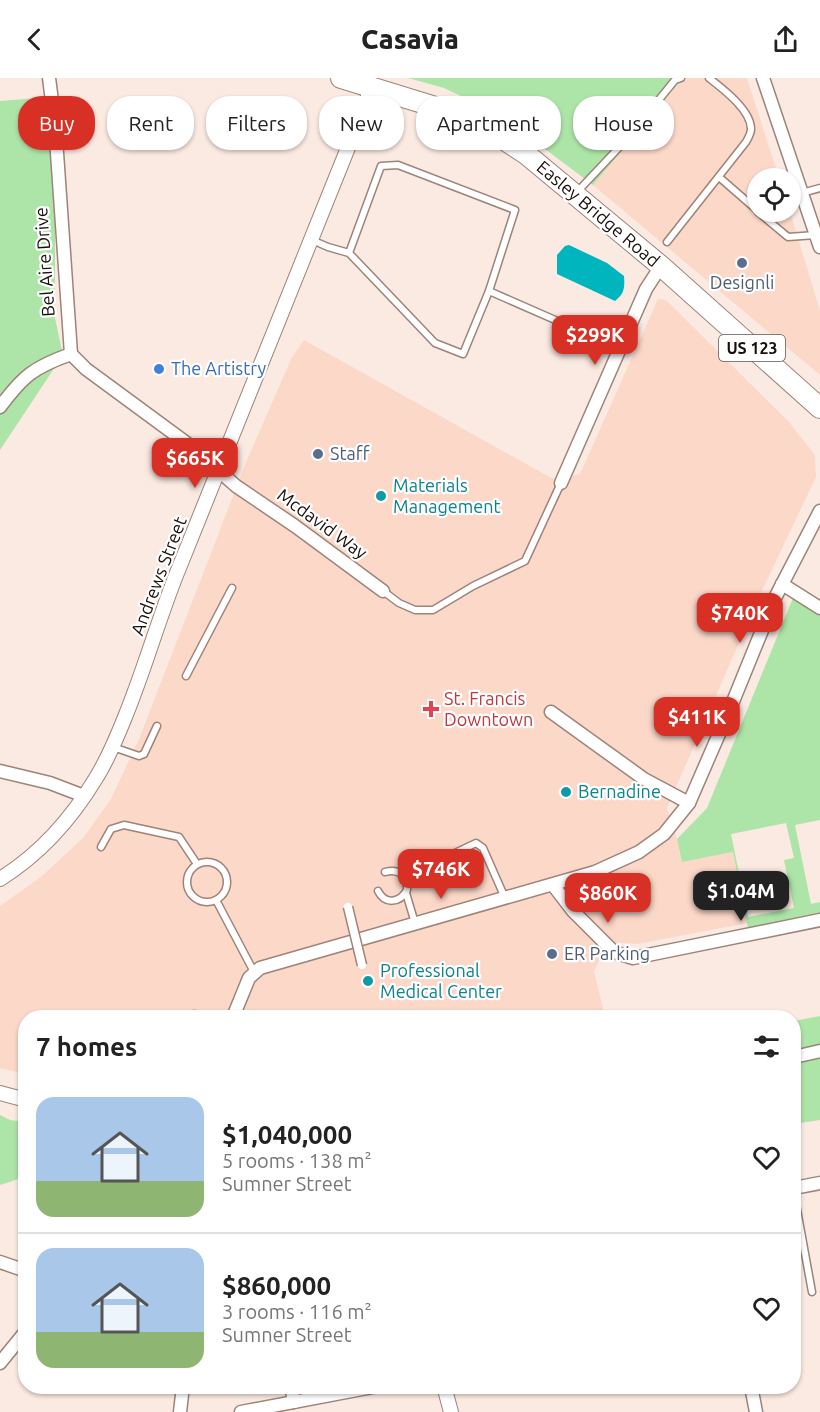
<!DOCTYPE html>
<meta charset="utf-8">
<style>
:root{--surface:#fff;--page:#f2f2f2;--text:#222;--muted:#767676;--line:#e0e0e0;--accent:#d93025}
body{margin:0;font-family:Ubuntu,sans-serif;background:var(--page);color:var(--text);height:100vh;display:flex;flex-direction:column;font-size:22px;white-space:nowrap}
*{box-sizing:border-box;margin:0}
p{font-size:20px;color:var(--muted)}
.icon{flex:none;width:33px;height:33px;fill:none;stroke:currentColor;stroke-width:2;stroke-linecap:round;stroke-linejoin:round}
.map{position:relative;flex:1;overflow:hidden}
.sheet{position:absolute;left:18px;top:932px;width:783px;height:384px;display:flex;flex-direction:column;background:var(--surface);border-radius:24px;box-shadow:0 2px 4px #0004}
.sheet>*{flex:none}
.guide{position:absolute;left:18px;top:18px;width:784px;height:54px;display:flex;gap:12px}
.buttons{position:absolute;left:747px;top:90px;display:grid;gap:12px}
.buttons a{display:grid;place-items:center;width:54px;height:54px;border-radius:50%;background:var(--surface);box-shadow:0 2px 4px #0004;font-size:30px}
.price{position:absolute;translate:-50% -51px;padding:0 14px;border-radius:12px;background:var(--accent);color:#fff;font-size:20px;line-height:39px;filter:drop-shadow(0 2px 3px #0008)}
.price::after{content:'';position:absolute;left:50%;top:36px;width:18px;height:14px;margin-left:-9px;background:inherit;clip-path:polygon(0 0,100% 0,50% 100%)}
.price.selected{background:#222;color:#fff}
ul{padding:0;list-style:none}
li{display:flex;align-items:center;gap:18px;height:150px;padding:0 18px}
li+li{border-top:2px solid var(--line)}
li span{display:grid;place-items:center;flex:none;width:168px;height:120px;border-radius:18px;color:#555}
li>.icon{margin-inline-start:auto}
span .icon{width:72px;height:72px;fill:#fffc;stroke-width:1}
li b{font-size:26px}
h2{display:flex;justify-content:space-between;align-items:center;height:72px;padding:0 18px;font-size:26px}
.tag{padding:0 21px;border-radius:24px;background:var(--surface);box-shadow:0 2px 4px #0004;font-size:21px;line-height:54px}
.tag.selected{background:var(--accent);color:#fff}
header{display:flex;justify-content:space-between;align-items:center;height:78px;padding:0 18px;background:var(--surface);font-size:27px;font-weight:800}
.map>svg:first-child{display:block}
.built{fill:#fcd8c9}
.green{fill:#ade5a8;fill-rule:evenodd}
.water{fill:#00b5be}
.lines{fill:none;stroke-linecap:round;stroke-linejoin:round}
.service-casing{stroke:#9d8378;stroke-width:9}
.minor-casing{stroke:#9d8378;stroke-width:15}
.tertiary-casing{stroke:#9d8378;stroke-width:16}
.trunk-casing{stroke:#9d8378;stroke-width:22}
.service{stroke:#fff;stroke-width:6}
.minor{stroke:#fff;stroke-width:12}
.tertiary{stroke:#fff;stroke-width:14}
.trunk{stroke:#fff;stroke-width:20}
.pedestrian-bridge-casing{stroke:#9d8378;stroke-width:11;stroke-linecap:butt}
.pedestrian-bridge{stroke:#fff;stroke-width:8}
.service-dot{fill:#5c6f8a;stroke:#fff;stroke-width:2}
.shop-dot{fill:#3f7fe0;stroke:#fff;stroke-width:2}
.culture-dot{fill:#0f9aa8;stroke:#fff;stroke-width:2}
.health-dot{fill:#e0444e;stroke:#fff;stroke-width:2}
.labels{text-anchor:middle;stroke-width:4.5;stroke-linejoin:round;paint-order:stroke}
.shield{fill:#fff;stroke:#5d5754;stroke-width:1.5}
.shield-label{font-size:16px;font-weight:bold;fill:#180f0b}
.street-label{font-size:18px;fill:#180f0b;stroke:#fff}
.service-label{font-size:18px;fill:#4e5e75;stroke:#fff;text-anchor:start}
.shop-label{font-size:18px;fill:#366cbe;stroke:#fff;text-anchor:start}
.culture-label{font-size:18px;fill:#0d838f;stroke:#fff;text-anchor:start}
.health-label{font-size:18px;fill:#be3a42;stroke:#fff;text-anchor:start}
</style>
<header><svg class="icon" aria-label="back" viewBox="0 0 24 24"><path d="M15 5l-7 7 7 7"/></svg>Casavia<svg class="icon" aria-label="share" viewBox="0 0 24 24"><path d="M12 15V3M7 8l5-5 5 5M5 13v7h14v-7"/></svg></header>
<div class="map">
<svg width="820" height="1334" viewBox="0 0 820 1334">
<rect width="100%" height="100%" fill="#fbeae2"/>
<g class="built">
<path d="M683,0H747L779,100H758V134H790L820,232V297L593,107Z"/>
<path d="M658,221L666,222L789,344L815,377L816,399L759,519L667,730L677,761L682,784L733,774L747,845L638,866L621,865L602,877L594,893L605,939H26L25,996L0,990V828L41,799L83,760L111,721L139,661L247,382L292,279L304,262L555,402L580,396Z"/>
</g>
<g class="green">
<path d="M408,0H683L593,107L497,35L444,10Z"/>
<path d="M38,20L55,85V240L63,277L0,372V23Z"/>
<path d="M795,515L820,534V742L795,747L811,826L820,824V843L749,856L733,774L682,784L677,761L707,730ZM786,745L794,780L784,782L794,830L748,839L731,756Z"/>
<path d="M820,938V1042L794,1046V943Z"/>
<path d="M0,1037L10,1042L26,1044L25,1099L0,1107Z"/>
</g>
<path class="water" d="M569,167L607,185L624,198C625,210 624,216 615,223L557,196V177L565,168Z"/>
<g class="lines">
<defs>
<g id="service">
<path d="M719,99L758,133"/>
<path d="M577,114L627,61L675,2L681,0"/>
<path d="M802,115L820,110"/>
<path d="M758,134L788,159L816,157"/>
<path d="M312,162L328,169L349,175L435,265L463,276L489,213L515,132L398,87L381,88L349,175"/>
<path d="M667,164L746,64C748,60 751,56 751,51C751,32 723,11 709,0"/>
<path d="M489,213L619,270"/>
<path d="M383,513L399,525L415,532H433L473,508L525,483L561,405"/>
<path d="M186,598L232,510"/>
<path d="M113,669L139,678L144,676L157,648"/>
<path d="M101,769L111,751L124,747L179,759L197,786"/>
<path d="M455,775L476,765L483,770L505,820"/>
<circle cx="207" cy="804" r="20"/>
<path d="M406,801L422,793"/>
<path d="M378,813C385,827 400,825 407,812C408,798 399,790 385,794"/>
<path d="M406,815L415,845"/>
<path d="M216,822L254,894"/>
<path d="M194,936L202,939"/>
<path d="M794,1115L812,1214"/>
</g>
<g id="minor">
<path d="M49,0L55,46L71,276"/>
<path d="M763,0L820,169"/>
<path d="M71,276L86,291L192,369L236,408L295,448L383,513"/>
<path d="M0,329C23,298 34,289 71,276"/>
<path d="M561,405L646,211L661,188"/>
<path d="M782,506L820,530"/>
<path d="M551,634L644,701L689,725"/>
<path d="M0,693L50,705L84,718"/>
<path d="M553,807L573,833L614,874L633,880L820,842"/>
<path d="M233,939L249,900L260,890L595,794L639,774L664,756L689,725L732,626L776,518L820,433"/>
<path d="M794,979L820,973"/>
<path d="M794,1110L820,1105"/>
<path d="M0,1184L26,1193"/>
<path d="M0,1285L26,1253"/>
<path d="M291,1308L294,1324"/>
<path d="M751,1308L756,1334"/>
<path d="M180,1334L183,1308"/>
<path d="M241,1334L378,1308"/>
</g>
<g id="tertiary">
<path d="M0,801C40,776 72,740 96,700C108,681 117,659 125,639C146,588 160,535 181,485C243,332 305,179 366,25L371,8"/>
<path d="M0,1015L26,1022"/>
<path d="M444,1308L451,1334"/>
</g>
<path id="trunk" d="M341,0L442,31L489,52L526,76L661,188L820,330"/>
</defs>
<use href="#service" class="service-casing"/>
<use href="#minor" class="minor-casing"/>
<use href="#tertiary" class="tertiary-casing"/>
<use href="#trunk" class="trunk-casing"/>
<use href="#service" class="service"/>
<use href="#minor" class="minor"/>
<use href="#tertiary" class="tertiary"/>
<use href="#trunk" class="trunk"/>
<defs>
<path id="pedestrian-bridge" d="M348,829L362,887"/>
</defs>
<use href="#pedestrian-bridge" class="pedestrian-bridge-casing"/>
<use href="#pedestrian-bridge" class="pedestrian-bridge"/>
</g>
<g class="service-dot">
<circle cx="742" cy="185" r="6"/>
<circle cx="318" cy="376" r="6"/>
<circle cx="552" cy="876" r="6"/>
</g>
<circle class="shop-dot" cx="159" cy="291" r="6"/>
<g class="culture-dot">
<circle cx="381" cy="418" r="6"/>
<circle cx="566" cy="714" r="6"/>
<circle cx="368" cy="903" r="6"/>
</g>
<path class="health-dot" d="M428 622h6v6h6v6h-6v6h-6v-6h-6v-6h6z"/>
<g class="labels">
<rect class="shield" x="719" y="257" width="66" height="26" rx="4.5"/>
<g class="shield-label">
<text x="752" y="276">US 123</text>
</g>
<g class="street-label">
<text transform="translate(598 136) rotate(40)" y="6">Easley Bridge Road</text>
<text transform="translate(45 184) rotate(-94)" y="6">Bel Aire Drive</text>
<text transform="translate(322 446) rotate(36)" y="6">Mcdavid Way</text>
<text transform="translate(159 498) rotate(-69)" y="6">Andrews Street</text>
</g>
<g class="service-label">
<text x="742" y="211" text-anchor="middle">Designli</text>
<text x="330" y="382">Staff</text>
<text x="564" y="882">ER Parking</text>
</g>
<g class="shop-label">
<text x="171" y="297">The Artistry</text>
</g>
<g class="culture-label">
<text x="393" y="414">Materials<tspan x="393" dy="21">Management</tspan></text>
<text x="578" y="720">Bernadine</text>
<text x="380" y="899">Professional<tspan x="380" dy="21">Medical Center</tspan></text>
</g>
<g class="health-label">
<text x="444" y="627">St. Francis<tspan x="444" dy="21">Downtown</tspan></text>
</g>
</g>
</svg>
<div class="buttons">
<a><svg class="icon" aria-label="locate" viewBox="0 0 24 24"><circle cx="12" cy="12" r="6"/><path d="M12 2v4M12 18v4M2 12h4M18 12h4"/></svg></a>
</div>
<b class="price" style="left:595px;top:288px">$299K</b>
<b class="price" style="left:195px;top:411px">$665K</b>
<b class="price" style="left:740px;top:566px">$740K</b>
<b class="price" style="left:697px;top:670px">$411K</b>
<b class="price" style="left:441px;top:822px">$746K</b>
<b class="price selected" style="left:741px;top:844px">$1.04M</b>
<b class="price" style="left:608px;top:846px">$860K</b>
<div class="guide">
<a class="tag selected">Buy</a>
<a class="tag">Rent</a>
<a class="tag">Filters</a>
<a class="tag">New</a>
<a class="tag">Apartment</a>
<a class="tag">House</a>
</div>
<section class="sheet">
<h2>7 homes<svg class="icon" aria-label="filters" viewBox="0 0 24 24"><path d="M4 7h16M4 17h16"/><circle cx="9" cy="7" r="2"/><circle cx="15" cy="17" r="2"/></svg></h2>
<ul>
<li><span style="background:linear-gradient(#a9c7e8 70%,#8fb573 0)"><svg class="icon" aria-label="home" viewBox="0 0 24 24"><path d="M3 11l9-7 9 7M6 9v11h12V9"/></svg></span><div><b>$1,040,000</b><p>5 rooms · 138 m²</p><p>Sumner Street</p></div><svg class="icon" aria-label="heart" viewBox="0 0 24 24"><path d="M12 20l-8-8c-3-5 5-10 8-4 3-6 11-1 8 4z"/></svg></li>
<li><span style="background:linear-gradient(#a9c7e8 70%,#8fb573 0)"><svg class="icon" aria-label="home" viewBox="0 0 24 24"><path d="M3 11l9-7 9 7M6 9v11h12V9"/></svg></span><div><b>$860,000</b><p>3 rooms · 116 m²</p><p>Sumner Street</p></div><svg class="icon" aria-label="heart" viewBox="0 0 24 24"><path d="M12 20l-8-8c-3-5 5-10 8-4 3-6 11-1 8 4z"/></svg></li>
</ul>
</section>
</div>
